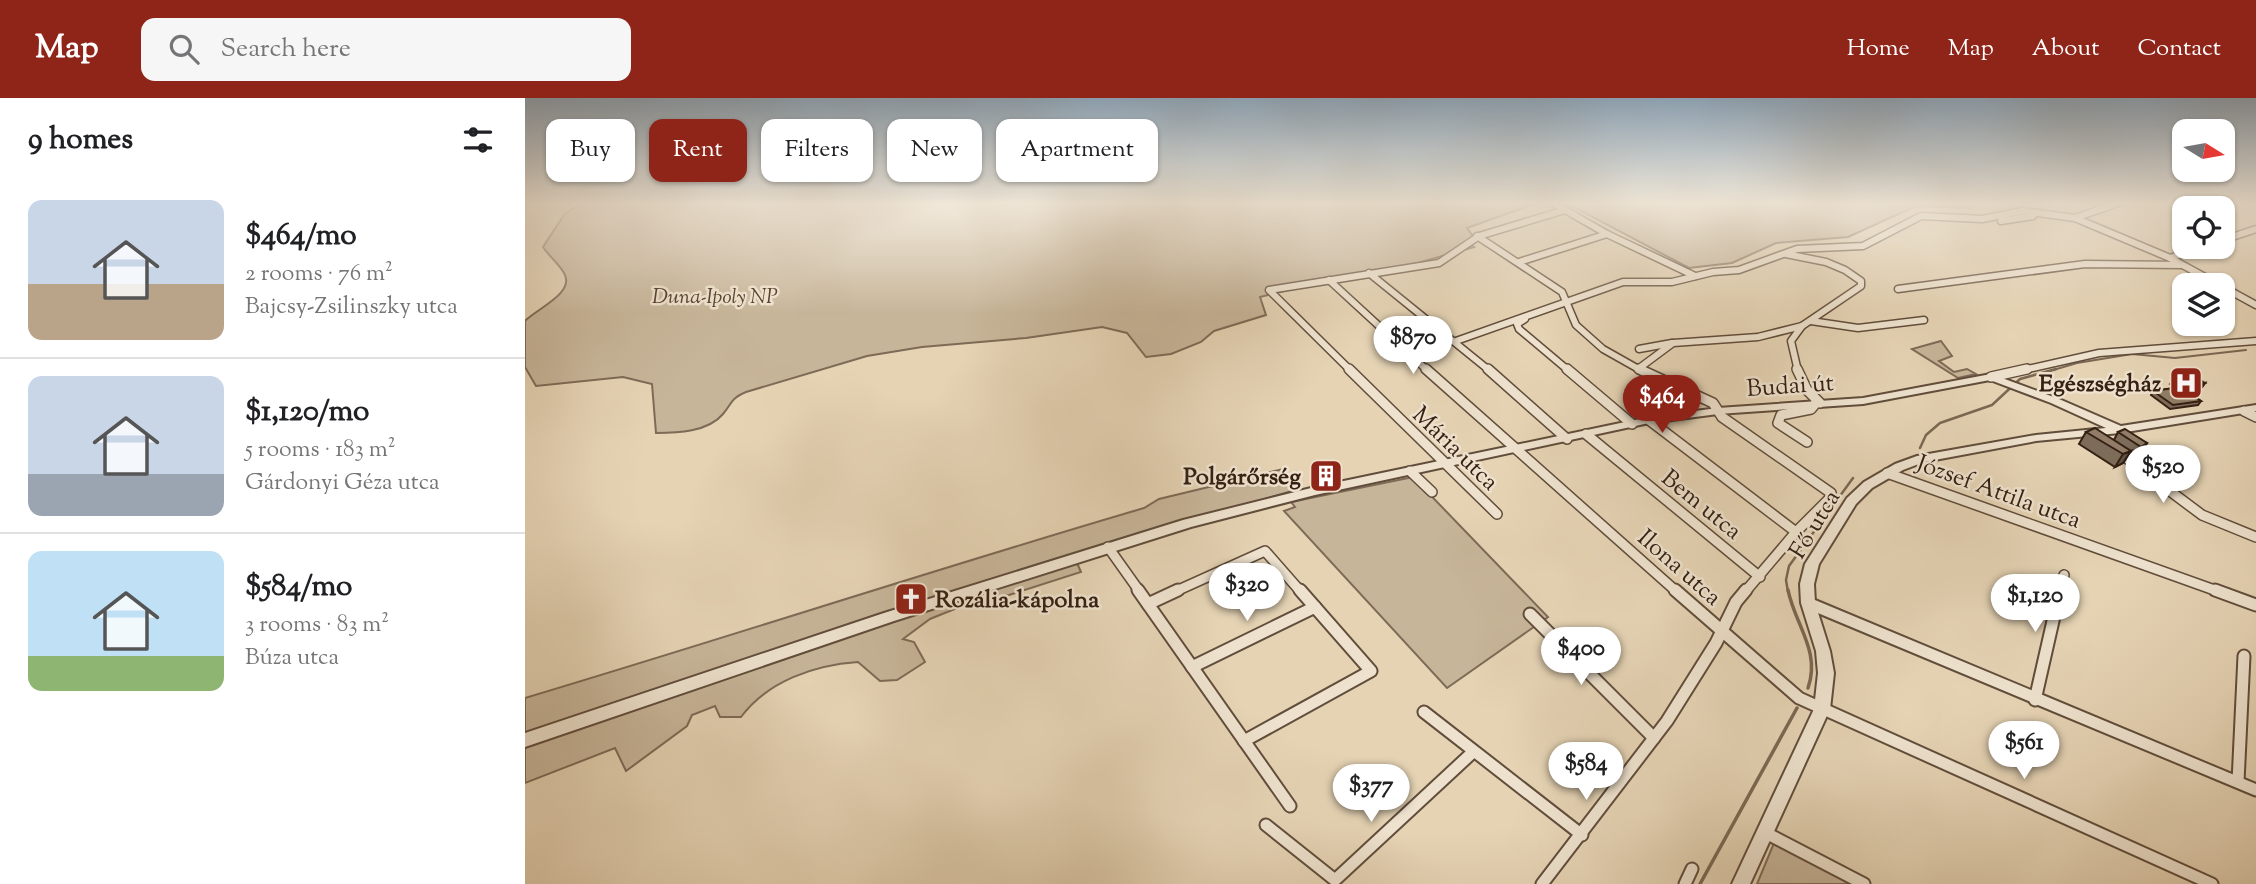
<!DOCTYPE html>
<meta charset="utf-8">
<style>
:root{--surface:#fff;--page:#f6f6f6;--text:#202124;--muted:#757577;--line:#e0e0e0;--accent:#8f2418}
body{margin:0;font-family:"Sorts Mill Goudy",serif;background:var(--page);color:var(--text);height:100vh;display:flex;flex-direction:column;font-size:26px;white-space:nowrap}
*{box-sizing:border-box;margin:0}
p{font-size:23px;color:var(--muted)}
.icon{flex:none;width:38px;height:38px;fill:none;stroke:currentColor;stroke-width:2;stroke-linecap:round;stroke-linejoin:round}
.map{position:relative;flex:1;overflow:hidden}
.details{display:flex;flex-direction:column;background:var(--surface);width:525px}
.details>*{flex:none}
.top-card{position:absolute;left:21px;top:21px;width:665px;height:63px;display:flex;gap:14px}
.needle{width:46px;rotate:101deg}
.tools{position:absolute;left:1647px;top:21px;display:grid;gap:14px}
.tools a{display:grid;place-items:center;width:63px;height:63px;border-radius:14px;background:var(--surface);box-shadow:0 2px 5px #0004;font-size:35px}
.price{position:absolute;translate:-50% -60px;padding:0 16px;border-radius:24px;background:#fff;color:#222;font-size:23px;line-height:46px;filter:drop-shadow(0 2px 4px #0008)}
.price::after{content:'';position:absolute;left:50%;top:42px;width:21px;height:16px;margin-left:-10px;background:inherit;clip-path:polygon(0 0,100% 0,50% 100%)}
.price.current{background:var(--accent);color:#fff}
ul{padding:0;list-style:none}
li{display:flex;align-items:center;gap:21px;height:175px;padding:0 28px}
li+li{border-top:2px solid var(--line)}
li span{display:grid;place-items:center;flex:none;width:196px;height:140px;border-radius:14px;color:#555}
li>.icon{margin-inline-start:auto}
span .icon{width:84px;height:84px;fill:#fffc;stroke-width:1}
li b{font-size:30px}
h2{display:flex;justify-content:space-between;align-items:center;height:84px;padding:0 28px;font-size:30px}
.tag{padding:0 24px;border-radius:14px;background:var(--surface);box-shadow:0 2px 5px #0004;font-size:24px;line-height:63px}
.tag.current{background:var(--accent);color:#fff}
header{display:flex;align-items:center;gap:42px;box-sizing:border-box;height:98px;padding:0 35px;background:var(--accent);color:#fff}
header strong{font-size:33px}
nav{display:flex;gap:38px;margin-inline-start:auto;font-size:24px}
.search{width:490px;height:63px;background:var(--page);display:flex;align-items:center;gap:18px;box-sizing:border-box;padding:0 24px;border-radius:14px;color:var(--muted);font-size:26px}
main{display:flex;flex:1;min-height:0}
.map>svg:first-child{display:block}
.green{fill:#c7b599;stroke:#7e6a56;stroke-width:2}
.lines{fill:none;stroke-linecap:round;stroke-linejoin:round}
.stream-far2{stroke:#7b6753;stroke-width:2}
.stream-far1{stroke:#7b6753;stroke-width:2.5}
.stream{stroke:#7b6753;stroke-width:3.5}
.minor-far2-casing{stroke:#614d3b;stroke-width:9}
.minor-far1-casing{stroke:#614d3b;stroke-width:12}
.minor-casing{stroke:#614d3b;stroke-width:15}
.tertiary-casing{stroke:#614d3b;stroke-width:4}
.minor-far2{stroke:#eee2ce;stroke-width:6}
.minor-far1{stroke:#eee2ce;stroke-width:9}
.minor{stroke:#eee2ce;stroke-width:11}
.tertiary{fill:#eee2ce;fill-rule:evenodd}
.wall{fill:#7d6c59;stroke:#352013;stroke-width:2}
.shaded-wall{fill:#665848;stroke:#352013;stroke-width:2}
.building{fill:#917d67;stroke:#352013;stroke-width:2}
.labels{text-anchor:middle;stroke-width:5;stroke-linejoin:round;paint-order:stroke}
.far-park-label{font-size:21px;font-style:italic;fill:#5a4534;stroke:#eee2ce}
.poi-label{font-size:24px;font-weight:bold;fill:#352013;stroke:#eee2ce;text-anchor:end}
.street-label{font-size:24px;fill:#352013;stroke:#eee2ce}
</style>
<header>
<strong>Map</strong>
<div class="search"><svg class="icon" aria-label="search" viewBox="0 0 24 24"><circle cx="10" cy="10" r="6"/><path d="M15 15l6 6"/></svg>Search here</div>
<nav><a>Home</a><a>Map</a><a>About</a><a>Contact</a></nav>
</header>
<main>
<section class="details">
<h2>9 homes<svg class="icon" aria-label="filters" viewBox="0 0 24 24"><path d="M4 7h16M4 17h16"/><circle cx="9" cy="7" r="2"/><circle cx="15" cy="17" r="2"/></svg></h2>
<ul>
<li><span style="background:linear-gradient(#c9d6e8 60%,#b9a48a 0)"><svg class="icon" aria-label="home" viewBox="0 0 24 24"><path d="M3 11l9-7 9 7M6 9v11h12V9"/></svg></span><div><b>$464/mo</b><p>2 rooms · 76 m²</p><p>Bajcsy-Zsilinszky utca</p></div></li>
<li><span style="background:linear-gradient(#c9d6e8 70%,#9aa5b1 0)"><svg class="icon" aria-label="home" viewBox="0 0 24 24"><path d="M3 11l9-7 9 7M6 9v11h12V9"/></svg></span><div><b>$1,120/mo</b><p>5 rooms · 183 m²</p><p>Gárdonyi Géza utca</p></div></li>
<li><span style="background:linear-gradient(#bfe0f5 75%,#8fb573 0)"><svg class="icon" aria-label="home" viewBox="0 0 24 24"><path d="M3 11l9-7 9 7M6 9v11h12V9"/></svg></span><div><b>$584/mo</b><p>3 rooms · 83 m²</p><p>Búza utca</p></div></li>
</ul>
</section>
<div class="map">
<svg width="1731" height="786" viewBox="0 0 1731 786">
<rect width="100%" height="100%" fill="#e5d3b4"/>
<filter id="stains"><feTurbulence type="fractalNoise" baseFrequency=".00286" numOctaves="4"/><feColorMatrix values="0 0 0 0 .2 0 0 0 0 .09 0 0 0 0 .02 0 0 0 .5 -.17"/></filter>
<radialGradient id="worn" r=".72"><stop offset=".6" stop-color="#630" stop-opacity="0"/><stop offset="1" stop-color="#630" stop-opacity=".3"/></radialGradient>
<g class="green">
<path d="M56,105H1012L942,130L950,141L942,144L949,149L882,168L795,184L735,199L741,217L689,233L676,244L646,256L621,259L602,235L577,229L501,240L397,249L342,258L221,294C205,301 208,304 198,316C183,334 152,335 131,335L127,286L98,279L11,288L0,269V223C11,211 51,195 39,175C34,166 24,158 18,149L39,117Z"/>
<path d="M1036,105H1454L1446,110L1391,108L1323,139L1251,145L1207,165L1164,170L1049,109L1045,110Z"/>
<path d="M1416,243L1427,258L1414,263L1429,274L1442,271L1451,276L1433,280L1387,251Z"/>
<path d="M758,371L774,391L548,456L556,474L459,505L442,506L405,521L378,541L389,544L400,564L372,582L355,583L333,564C289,567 243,583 216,619H195L190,608L167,617L162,628L101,673L90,650L0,685V600C207,538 411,471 619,410L634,401Z"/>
<path d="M888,379L1023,519L922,590L759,413L770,409L766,404Z"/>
<path d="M1249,745L1326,786H1232Z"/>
</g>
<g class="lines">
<path class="stream-far2" d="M1525,273L1552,265L1607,256L1650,260L1721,252"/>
<g class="stream-far1">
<path d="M1395,350L1401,337L1415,325L1467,307L1495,281L1531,271"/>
<path d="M1263,494L1261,482L1264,468L1328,380"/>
</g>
<g class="stream">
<path d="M1263,492C1270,527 1296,553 1283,590"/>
<path d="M1175,786L1272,610"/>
</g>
<defs>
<g id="minor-far2">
<path d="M1028,105L1082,136L1170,178"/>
<path d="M1550,120L1593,105"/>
<path d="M1476,123L1508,118"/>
<path d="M952,138L1037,194L1051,227L1078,251L1117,273"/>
<path d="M1698,142L1731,131"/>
<path d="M1645,160L1678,149"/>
<path d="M994,164L1082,136"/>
<path d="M844,175L965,273"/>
<path d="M804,182L903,273"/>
<path d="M1373,191L1560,166L1657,167"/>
<path d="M1000,221L992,226L994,231L1044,273"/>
<path d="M1286,223L1333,230L1399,222"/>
<path d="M931,243L1098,184H1147L1188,174L1214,172L1272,151L1338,148L1396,118L1457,121L1498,113L1550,120L1645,160L1731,207"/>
<path d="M1114,251L1147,245"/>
<path d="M1113,271L1148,245L1233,239L1277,228L1336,188V183L1320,172L1301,164L1261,156"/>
<path d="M826,273L744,192L914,165L954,138L1040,112"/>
<path d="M1273,273L1266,243L1277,228"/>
<path d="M1494,273L1574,255L1731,243"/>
</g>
<g id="minor-far1">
<path d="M824,271L972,416"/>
<path d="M901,271L1152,494"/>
<path d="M963,271L1042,341"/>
<path d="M1042,271L1107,326"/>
<path d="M1114,271L1188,305L1197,319L1306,395L1304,401L1271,434L1220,494"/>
<path d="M1272,271L1282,292L1295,305"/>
<path d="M1466,279L1502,271"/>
<path d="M1719,313L1731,319"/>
<path d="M1124,322L1271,434"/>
<path d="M1061,336L1235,479"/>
<path d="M1282,344L1253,325L1256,317L1286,311L1291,305"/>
<path d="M1593,354L1677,417L1731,439"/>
<path d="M885,373L907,394"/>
<path d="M1362,375L1695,494"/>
<path d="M583,449L615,494"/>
<path d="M649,494L740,453L776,494"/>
<path d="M1535,494L1539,477"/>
</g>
<g id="minor">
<path d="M613,492L765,708"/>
<path d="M1150,492L1274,600L1687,786"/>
<path d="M1690,492L1731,507"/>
<path d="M1283,505L1731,692"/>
<path d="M623,506L653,492"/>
<path d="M1005,516L1129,640"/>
<path d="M667,569L790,509"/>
<path d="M1510,602L1535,492"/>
<path d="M899,614L1057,737"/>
<path d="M719,643L846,573L775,492"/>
<path d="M1713,684L1719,558"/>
<path d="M741,727L810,782L948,654"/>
<path d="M1239,734L1339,786"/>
<path d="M1017,786L1142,623L1191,545L1211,504L1221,492"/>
<path d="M1160,786L1167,771"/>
</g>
<path id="tertiary" d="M1466,276L1534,301L1596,328L1731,307V313L1595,335L1511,343L1399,364L1378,372L1347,390L1331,406L1294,466L1289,486L1290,505L1305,553L1309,575L1305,611L1225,786H1207L1289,611L1293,575L1291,553L1276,505L1275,486L1280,466L1322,400L1339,384L1370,366L1392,358L1511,337L1581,330L1526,305L1465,282L1338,306L1193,316L1124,325L790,397L666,429L369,523L0,649V635L359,515L658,422L790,389L1124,319L1193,310L1338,300Z"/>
</defs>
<use href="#minor-far2" class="minor-far2-casing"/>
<use href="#minor-far1" class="minor-far1-casing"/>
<use href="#minor" class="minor-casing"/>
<use href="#tertiary" class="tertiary-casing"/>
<use href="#minor-far2" class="minor-far2"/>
<use href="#minor-far1" class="minor-far1"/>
<use href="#minor" class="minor"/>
<use href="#tertiary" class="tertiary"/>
</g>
<g class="wall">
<path d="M1648,282L1680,285L1677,289L1661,293L1676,303L1673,307L1645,311L1626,297L1628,293L1651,290L1645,286Z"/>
<path d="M1561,334L1589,342L1593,334L1622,345L1617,353L1611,357L1605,354L1598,365L1590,369L1554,346Z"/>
</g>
<g class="shaded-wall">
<path d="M1680,285L1677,289L1658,294L1660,290Z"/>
<path d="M1622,345L1617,353L1611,357L1616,349Z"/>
<path d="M1606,353L1598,365L1590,369L1598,356Z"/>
</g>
<g class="building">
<path d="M1669,278L1680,285L1660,290L1648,282Z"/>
<path d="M1656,289L1676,303L1648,307L1628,293Z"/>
<path d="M1570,330L1606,353L1598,356L1561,334Z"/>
<path d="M1600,331L1622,345L1616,349L1593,334Z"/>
</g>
<linearGradient id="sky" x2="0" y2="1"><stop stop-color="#8fa8bd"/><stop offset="0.49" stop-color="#f3ebdd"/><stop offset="1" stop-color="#f3ebdd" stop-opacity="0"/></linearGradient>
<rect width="1731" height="215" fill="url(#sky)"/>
<defs>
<symbol id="hospital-square" viewBox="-11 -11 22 22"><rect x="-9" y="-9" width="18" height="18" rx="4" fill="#8f2418" stroke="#eee2ce"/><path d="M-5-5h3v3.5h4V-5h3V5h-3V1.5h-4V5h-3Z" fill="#fff"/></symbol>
<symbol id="building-square" viewBox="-11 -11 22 22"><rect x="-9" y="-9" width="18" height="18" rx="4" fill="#8f2418" stroke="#eee2ce"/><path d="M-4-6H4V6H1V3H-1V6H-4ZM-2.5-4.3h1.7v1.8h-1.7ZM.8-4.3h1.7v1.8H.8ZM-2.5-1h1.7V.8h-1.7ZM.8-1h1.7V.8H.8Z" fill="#fff"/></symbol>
<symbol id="church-square" viewBox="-11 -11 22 22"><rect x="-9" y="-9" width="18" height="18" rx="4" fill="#8f2418" stroke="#eee2ce"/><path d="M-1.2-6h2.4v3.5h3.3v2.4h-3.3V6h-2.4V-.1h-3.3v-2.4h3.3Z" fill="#fff"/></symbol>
</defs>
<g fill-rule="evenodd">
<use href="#hospital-square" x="1642" y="266" width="38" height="38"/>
<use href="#building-square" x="782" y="359" width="38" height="38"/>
<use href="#church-square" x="367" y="482" width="38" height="38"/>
</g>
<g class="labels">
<g class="far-park-label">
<text x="190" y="205">Duna-Ipoly NP</text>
</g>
<g class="poi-label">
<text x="1636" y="293">Egészségház</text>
<text x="776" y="386">Polgárőrség</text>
<text x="410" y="509" text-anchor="start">Rozália-kápolna</text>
</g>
<g class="street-label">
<text transform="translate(1265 287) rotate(-4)" y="8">Budai út</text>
<text transform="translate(931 350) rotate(44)" y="8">Mária utca</text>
<text transform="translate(1474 393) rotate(20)" y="8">József Attila utca</text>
<text transform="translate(1177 406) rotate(39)" y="8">Bem utca</text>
<text transform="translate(1289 426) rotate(-59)" y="8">Fő utca</text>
<text transform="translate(1155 469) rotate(41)" y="8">Ilona utca</text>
</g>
</g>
<rect width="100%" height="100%" filter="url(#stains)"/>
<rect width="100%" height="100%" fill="url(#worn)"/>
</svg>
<div class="tools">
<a><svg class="needle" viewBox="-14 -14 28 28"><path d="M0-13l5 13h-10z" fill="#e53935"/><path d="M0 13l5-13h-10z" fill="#757577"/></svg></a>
<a><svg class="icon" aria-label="locate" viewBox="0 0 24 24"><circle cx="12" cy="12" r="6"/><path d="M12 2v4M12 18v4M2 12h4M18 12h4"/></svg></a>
<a><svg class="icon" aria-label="layers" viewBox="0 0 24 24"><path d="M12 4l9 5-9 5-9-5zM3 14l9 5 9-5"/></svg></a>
</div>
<b class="price" style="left:888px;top:278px">$870</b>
<b class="price current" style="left:1137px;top:337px">$464</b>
<b class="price" style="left:1638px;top:407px">$520</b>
<b class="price" style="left:722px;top:525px">$320</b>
<b class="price" style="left:1510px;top:536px">$1,120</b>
<b class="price" style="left:1056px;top:589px">$400</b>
<b class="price" style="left:1499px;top:683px">$561</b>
<b class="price" style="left:1061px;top:704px">$584</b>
<b class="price" style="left:846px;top:726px">$377</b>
<div class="top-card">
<a class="tag">Buy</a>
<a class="tag current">Rent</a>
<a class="tag">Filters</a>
<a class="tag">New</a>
<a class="tag">Apartment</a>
</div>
</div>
</main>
